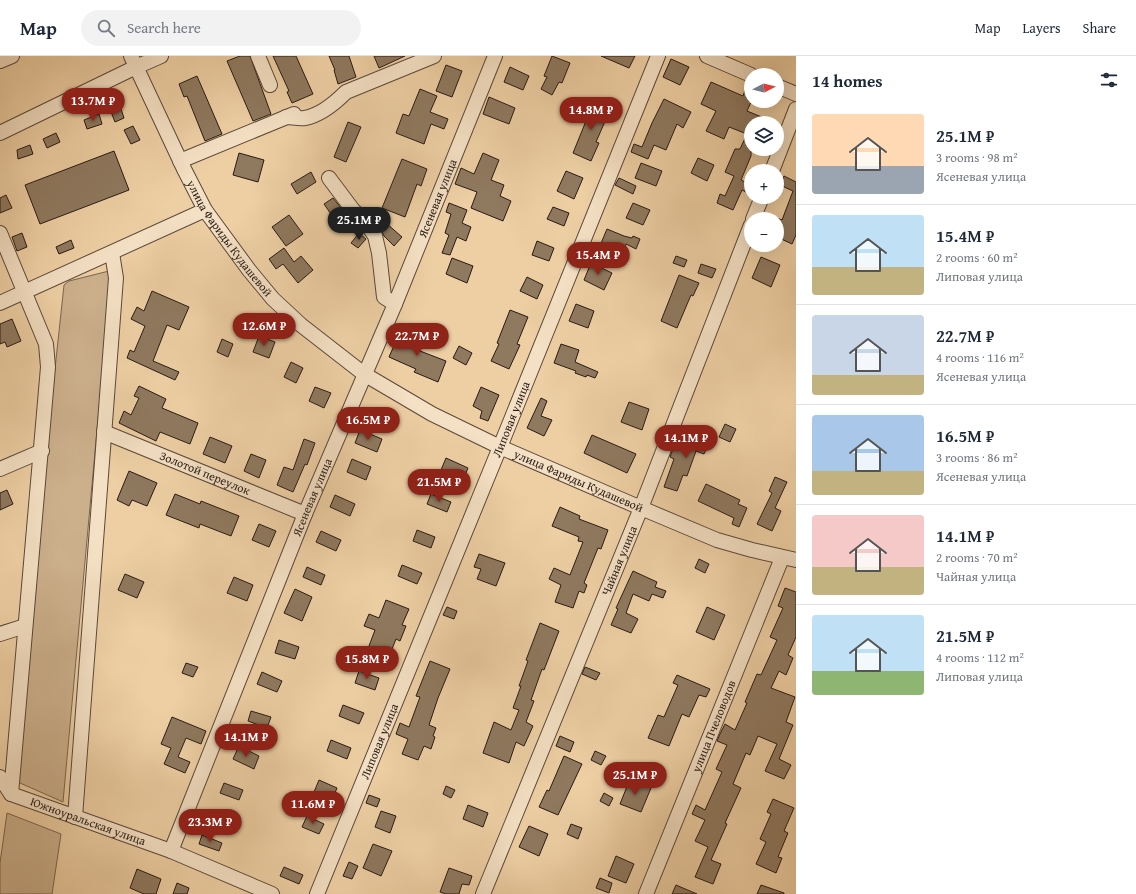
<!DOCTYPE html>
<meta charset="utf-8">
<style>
:root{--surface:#fff;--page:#f2f2f3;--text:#1f2937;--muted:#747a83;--line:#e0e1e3;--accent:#8f2418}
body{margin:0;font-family:"Gentium Book Plus",serif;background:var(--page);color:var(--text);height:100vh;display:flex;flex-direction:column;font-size:15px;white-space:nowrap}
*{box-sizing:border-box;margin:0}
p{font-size:13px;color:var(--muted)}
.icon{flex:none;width:22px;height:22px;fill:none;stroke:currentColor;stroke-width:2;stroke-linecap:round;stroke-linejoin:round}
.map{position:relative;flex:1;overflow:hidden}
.drawer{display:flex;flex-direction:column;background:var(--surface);width:340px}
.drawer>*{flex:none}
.needle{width:26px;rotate:83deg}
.buttons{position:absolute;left:744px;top:12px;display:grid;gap:8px}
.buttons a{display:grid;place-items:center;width:40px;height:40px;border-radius:50%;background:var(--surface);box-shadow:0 4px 16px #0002;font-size:20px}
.price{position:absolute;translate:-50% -34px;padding:0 9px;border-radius:14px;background:var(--accent);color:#fff;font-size:13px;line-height:26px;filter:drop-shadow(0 1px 2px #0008)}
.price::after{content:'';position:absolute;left:50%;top:24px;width:12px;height:9px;margin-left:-6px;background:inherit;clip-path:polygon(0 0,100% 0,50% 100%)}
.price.active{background:#222;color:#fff}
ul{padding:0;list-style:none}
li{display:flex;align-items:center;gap:12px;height:100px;padding:0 16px}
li+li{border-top:1px solid var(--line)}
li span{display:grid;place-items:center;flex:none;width:112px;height:80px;border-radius:4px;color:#555}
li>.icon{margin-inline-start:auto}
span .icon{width:48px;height:48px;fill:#fffc;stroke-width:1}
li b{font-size:17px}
h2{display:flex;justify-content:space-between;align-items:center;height:48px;padding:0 16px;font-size:17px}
header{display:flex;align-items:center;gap:24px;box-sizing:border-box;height:56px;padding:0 20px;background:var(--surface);border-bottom:1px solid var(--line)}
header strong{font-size:19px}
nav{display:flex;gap:22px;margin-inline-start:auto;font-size:14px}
.search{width:280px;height:36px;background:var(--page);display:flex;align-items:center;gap:10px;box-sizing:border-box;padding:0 14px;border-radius:22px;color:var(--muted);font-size:15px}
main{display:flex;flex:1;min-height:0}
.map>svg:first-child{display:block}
.green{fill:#ccb08c;stroke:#7a6650}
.building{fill:#8f795f;stroke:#281b15}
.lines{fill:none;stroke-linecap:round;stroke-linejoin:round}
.minor-casing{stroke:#5a4839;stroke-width:16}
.minor{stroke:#f4e0c4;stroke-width:14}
.labels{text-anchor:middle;stroke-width:3;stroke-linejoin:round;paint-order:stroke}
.street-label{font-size:12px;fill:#281b15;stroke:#f4e0c4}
</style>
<header>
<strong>Map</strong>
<div class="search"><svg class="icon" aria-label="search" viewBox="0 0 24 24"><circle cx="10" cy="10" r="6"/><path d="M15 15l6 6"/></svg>Search here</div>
<nav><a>Map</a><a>Layers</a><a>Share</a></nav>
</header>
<main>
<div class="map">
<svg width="796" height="838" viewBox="0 0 796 838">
<rect width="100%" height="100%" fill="#eecfa4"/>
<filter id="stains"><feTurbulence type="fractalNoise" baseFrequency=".005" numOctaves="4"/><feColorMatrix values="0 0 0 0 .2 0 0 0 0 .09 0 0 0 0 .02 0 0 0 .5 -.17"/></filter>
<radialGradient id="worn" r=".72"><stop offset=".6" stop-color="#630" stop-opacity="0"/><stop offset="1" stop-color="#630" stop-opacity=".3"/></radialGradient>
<g class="green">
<path d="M109,215L111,221L63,746L11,723L64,229L69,225Z"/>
<path d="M7,757L61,778L52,838H0V807Z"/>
</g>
<g class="building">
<path d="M240,0H250L271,58L253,65L227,5Z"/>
<path d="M273,0H296L313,38L292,47L287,36L289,35Z"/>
<path d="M329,0H349L356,21L338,28L334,14H335Z"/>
<path d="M374,0H405L379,12Z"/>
<path d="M552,0L570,7L562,27L559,26L552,39L541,33L547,21L544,20Z"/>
<path d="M601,0H635L629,12Z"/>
<path d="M671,3L689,11L680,29L663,21Z"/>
<path d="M446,9L462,15L452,41L436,35Z"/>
<path d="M510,11L529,20L523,34L504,26Z"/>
<path d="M197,20L222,78L205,85L187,40L184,41L179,28Z"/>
<path d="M711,26L743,40L745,34L751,36V46L747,55L776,67H751V100L741,124L751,129L748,137L742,134L733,154L717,147L720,138L725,140L734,120L725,116L735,93H740L747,78L729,71L724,83L706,75L716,55L701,48Z"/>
<path d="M420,33L437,40L430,56L448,63L444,73L431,68L424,88L396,77L403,58L409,60Z"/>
<path d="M489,41L515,52L509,68L483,58Z"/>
<path d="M664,43L691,56L683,72L677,68L666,94L654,89L648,103L631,96L634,88L642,91L652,67Z"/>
<path d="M592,46L610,54L596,86L599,87L591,105L573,97L586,65L584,64Z"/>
<path d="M121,53L124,62L115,66L111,56Z"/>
<path d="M99,58L102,68L87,73L84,64Z"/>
<path d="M348,66L361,71L346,106L334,101Z"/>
<path d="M133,70L140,84L131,88L124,74Z"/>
<path d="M56,77L60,86L47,92L43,83Z"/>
<path d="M30,89L33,98L18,103L17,94Z"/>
<path d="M114,95L129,134L40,168L25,129Z"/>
<path d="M239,97L264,104L258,126L233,119Z"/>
<path d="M483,97L499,104L491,124L504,129L500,140L511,145L503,165L471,152L477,136L455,128L461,112L474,118Z"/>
<path d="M698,102L714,109L707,125L691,117Z"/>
<path d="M402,103L427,113L421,130L417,128L405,161L382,152Z"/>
<path d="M641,107L662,115L656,130L635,122Z"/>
<path d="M566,115L583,122L574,143L557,135Z"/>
<path d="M311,116L316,126L297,138L291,128Z"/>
<path d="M784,120L796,126V179L792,188L777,181V162L782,164L793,135L780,129Z"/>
<path d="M619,122L636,130L633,138L615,129Z"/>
<path d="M6,139L12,152L0,157V142Z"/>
<path d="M333,142L345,157L335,164L324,148Z"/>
<path d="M449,147L467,154L462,167L471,171L466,185L457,181L450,199L442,197L449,179L445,177L451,158L446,156Z"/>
<path d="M633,147L650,154L643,169L626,162Z"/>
<path d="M553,151L569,157L564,170L547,163Z"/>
<path d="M289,159L303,178L286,190L272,171Z"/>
<path d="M386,167L402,181L394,190L384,180L381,173Z"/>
<path d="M607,173L624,180L632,182L633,180L640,183L636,193L626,188L621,201L599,192Z"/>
<path d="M22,177L27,191L17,195L12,181Z"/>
<path d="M359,177L366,183L358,192L351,187Z"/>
<path d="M71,184L74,192L59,198L56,191Z"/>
<path d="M537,185L554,192L549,205L532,199Z"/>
<path d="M284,192L294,206L301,200L313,214L298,227L283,208L276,213L269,203Z"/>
<path d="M676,200L687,204L684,211L673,207Z"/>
<path d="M761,201L780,209L771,231L752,222Z"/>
<path d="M452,202L473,210L467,227L446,218Z"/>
<path d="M591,207L612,217L604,234L584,224Z"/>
<path d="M701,208L716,213L712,222L698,217Z"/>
<path d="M679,219L699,227L693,240L691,239L677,272L661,265Z"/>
<path d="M527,221L543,229L537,243L520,235Z"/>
<path d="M152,235L189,251L179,274L167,269L153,305L179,316L175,324L127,302L130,294L134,296L145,270L131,263L137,251L144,255Z"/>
<path d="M576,248L594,255L588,272L569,265Z"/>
<path d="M510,254L528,261L517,288L520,289L509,313L491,305L499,288L497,287Z"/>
<path d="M12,263L21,285L7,291L5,286L0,288V268Z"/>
<path d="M401,274L424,285L420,295L446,305L438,326L414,316L416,313L389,301Z"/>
<path d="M259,280L275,286L269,302L253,296Z"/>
<path d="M222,283L233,288L228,301L217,296Z"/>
<path d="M561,288L579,294L575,306L598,316L595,322L587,319L586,321L575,317L576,315L554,307Z"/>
<path d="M459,290L472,297L466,309L453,302Z"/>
<path d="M291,306L303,312L296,327L284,321Z"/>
<path d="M139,330L166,343L162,352L198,367L190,388L160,376L156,385L119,367L124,355L131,359L139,342L134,340Z"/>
<path d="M315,331L331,337L324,352L309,345Z"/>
<path d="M481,331L499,339L488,365L480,362L482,355L473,350Z"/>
<path d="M541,342L547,345L541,360L552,364L544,380L527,372Z"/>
<path d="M629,346L649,353L642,374L621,366Z"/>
<path d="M725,368L736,373L730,386L719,381Z"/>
<path d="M360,374L382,383L377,396L355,387Z"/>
<path d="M693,374L712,382L704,398L696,395L687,420L683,419L677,435L664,431L674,403L670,401L674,390L685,394Z"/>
<path d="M592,379L636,398L627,417L584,397Z"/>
<path d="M210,381L232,390L225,407L203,398Z"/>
<path d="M304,383L315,387L307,409L305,408L293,436L277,429L284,411L293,414Z"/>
<path d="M251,398L266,404L259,422L244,415Z"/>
<path d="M446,402L468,412L463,424L441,414Z"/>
<path d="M352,403L371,411L366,424L347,416Z"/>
<path d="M129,415L157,427L147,450L132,444L129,450L117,444Z"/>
<path d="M775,421L787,426L775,452L781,455L772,475L757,468L772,437L769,435Z"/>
<path d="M706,428L740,444L738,448L747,452L739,471L732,468L734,462L698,445Z"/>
<path d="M7,434L13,448L0,454V437Z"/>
<path d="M175,438L200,448L201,445L239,460L231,480L200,468L199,472L166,459Z"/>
<path d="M431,438L451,446L447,456L427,448Z"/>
<path d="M335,439L355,448L350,460L330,451Z"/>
<path d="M560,451L580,460L579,463L608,474L601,493L598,492L584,527L587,529L584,537L579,535L573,552L555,546L561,529L549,523L554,512L570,519L583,486L578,485L579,481L552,470Z"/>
<path d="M259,468L276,475L269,491L252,484Z"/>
<path d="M417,474L435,481L431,492L413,485Z"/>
<path d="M321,475L341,484L336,495L316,486Z"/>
<path d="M479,498L505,507L496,530L477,523L481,513L474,511Z"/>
<path d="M699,503L709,508L705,517L695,512Z"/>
<path d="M402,509L422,517L417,528L398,520Z"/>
<path d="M307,511L325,519L321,529L303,521Z"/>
<path d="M633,515L657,526L655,531L666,535L663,542L652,538L649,545L633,538L626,557L638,563L631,577L611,569L618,553L616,552Z"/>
<path d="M125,518L144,526L137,542L118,534Z"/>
<path d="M234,521L253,529L247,545L227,537Z"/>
<path d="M785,532L796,536V581L788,599L793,602L786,619L779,615L771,632L795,641L786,666L793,669L779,703L791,709L784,723L765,715L777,688L758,680L750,699L746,697L733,728L741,732L725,767L727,768L711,804L721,808L713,828L695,821L708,791L695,785L705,764L692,758L696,749L705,754L722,716L716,713L727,689L717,685L720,678L725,668L735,674L747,647L745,646L757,618L761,619L777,584L770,581L783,552L778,550Z"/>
<path d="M295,533L312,541L302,565L284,557Z"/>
<path d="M386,544L409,553L402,569L406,570L400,585L396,583L390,598L369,590L375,574L364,570L369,558L379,562Z"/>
<path d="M447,551L457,555L454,563L443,559Z"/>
<path d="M707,551L725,559L714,584L696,576Z"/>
<path d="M540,567L559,575L544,614L542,613L531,644L534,645L526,666L533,670L524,690L516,686L509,707L483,697L494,666L511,674L519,654L513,652L521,630H519L528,605L526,604Z"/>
<path d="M279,584L299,591L295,603L275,597Z"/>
<path d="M430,605L450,613L438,642L429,669L436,672L433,680L435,681L431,693L424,690L418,704L402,698L408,683L396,678L400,667L409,671L420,641L416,640Z"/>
<path d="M186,607L198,611L193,621L182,617Z"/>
<path d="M585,611L600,617L596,624L582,618Z"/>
<path d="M359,615L379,622L375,634L355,627Z"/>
<path d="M262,616L282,625L277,636L257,628Z"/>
<path d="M677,619L710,633L706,641L699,639L689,661L682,658L669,690L648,682L658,659L664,661L678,629L673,627Z"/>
<path d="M343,649L364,657L359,668L339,660Z"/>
<path d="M251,655L271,661L267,672L248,665Z"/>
<path d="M172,661L206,675L201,688L186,682L178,701L190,706L185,717L164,708L171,692L161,688Z"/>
<path d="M560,680L574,686L570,696L556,690Z"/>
<path d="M331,684L351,692L347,703L327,695Z"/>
<path d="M239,690L259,700L254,713L233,703Z"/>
<path d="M595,695L606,700L601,709L591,704Z"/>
<path d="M564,700L582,708L558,759L539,751L547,734L549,735Z"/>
<path d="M630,723L651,732L641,756L620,748Z"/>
<path d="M319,724L337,732L332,744L314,736Z"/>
<path d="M224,727L243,734L239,744L220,737Z"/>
<path d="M446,730L455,734L451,742L443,738Z"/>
<path d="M604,737L613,742L609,750L600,745Z"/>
<path d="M369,739L380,743L377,751L366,747Z"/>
<path d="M773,743L794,752L784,775L788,777L778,801L782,802L776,817L756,808L766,786L760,783L771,758L767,756Z"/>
<path d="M468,749L488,757L483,771L463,763Z"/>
<path d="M381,755L396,760L390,777L375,771Z"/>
<path d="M307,760L324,768L319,778L302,771Z"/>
<path d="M571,768L582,772L578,783L567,778Z"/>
<path d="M529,770L548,778L539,800L519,791Z"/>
<path d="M202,779L222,787L219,795L199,788Z"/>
<path d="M373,788L392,795L381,820L363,812Z"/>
<path d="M616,800L634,808L626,827L608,820Z"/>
<path d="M349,806L358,810L352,823L343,820Z"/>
<path d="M284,811L303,819L299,828L280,820Z"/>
<path d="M449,812L472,820L469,829L462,828L459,838H446L440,836Z"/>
<path d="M137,813L161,823L156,838H144L130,832Z"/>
<path d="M600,822L612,827L609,837L596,832Z"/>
<path d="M177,827L189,832L187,838H173Z"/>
<path d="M676,829L697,838H672Z"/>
<path d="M761,829L784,837V838H757Z"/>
</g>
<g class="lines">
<defs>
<g id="minor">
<path id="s1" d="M131,0L184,113L205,154L249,214L273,243L301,269L364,318L432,358L500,391L641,452L717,484L752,494L796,504"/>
<path d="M258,0L270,29"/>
<path d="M707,0L751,19"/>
<path d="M0,5L12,0"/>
<path d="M777,30L796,38"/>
<path d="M286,61C292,61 299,63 305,62C321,59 335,47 346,36L434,0"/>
<path d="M0,77L136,11L161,0"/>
<path d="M180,105L294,58"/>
<path d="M772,115L796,53"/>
<path d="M329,122L353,154L367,168L375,180L379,197L384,241L395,248"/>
<path d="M753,163L762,141"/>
<path d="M0,177L46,288L48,311L11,738"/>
<path d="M0,247L205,154"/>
<path id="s2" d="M104,376L305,458"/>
<path d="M0,413L42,395"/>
<path d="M0,578L25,570"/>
<path id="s3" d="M0,721L11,738L171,795L272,838"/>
<path d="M75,761L116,222L112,197"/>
<path id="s4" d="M171,795L305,458L395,248L495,0"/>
<path id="s5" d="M317,838L500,391L658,0"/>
<path id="s6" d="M483,838L641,452L751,169"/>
<path id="s7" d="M646,838L782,502"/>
</g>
</defs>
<use href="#minor" class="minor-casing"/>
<use href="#minor" class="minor"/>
</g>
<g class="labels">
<g class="street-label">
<text dy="4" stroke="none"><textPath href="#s4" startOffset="705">Ясеневая улица</textPath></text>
<text dy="4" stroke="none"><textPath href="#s1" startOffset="208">улица Фариды Кудашевой</textPath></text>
<text dy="4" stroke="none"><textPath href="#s5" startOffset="513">Липовая улица</textPath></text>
<text dy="4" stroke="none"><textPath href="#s2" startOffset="109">Золотой переулок</textPath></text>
<text dy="4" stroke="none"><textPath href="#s1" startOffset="641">улица Фариды Кудашевой</textPath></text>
<text dy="4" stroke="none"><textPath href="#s4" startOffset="381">Ясеневая улица</textPath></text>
<text dy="4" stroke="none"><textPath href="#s6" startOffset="360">Чайная улица</textPath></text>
<text dy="4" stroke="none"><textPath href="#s7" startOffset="181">улица Пчеловодов</textPath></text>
<text dy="4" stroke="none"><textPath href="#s5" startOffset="165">Липовая улица</textPath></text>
<text dy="4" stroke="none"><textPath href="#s3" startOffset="102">Южноуральская улица</textPath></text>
</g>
</g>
<rect width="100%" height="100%" filter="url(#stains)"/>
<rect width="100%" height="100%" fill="url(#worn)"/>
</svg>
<div class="buttons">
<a><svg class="needle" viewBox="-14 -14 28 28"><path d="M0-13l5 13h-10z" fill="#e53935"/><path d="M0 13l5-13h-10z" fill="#747a83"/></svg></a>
<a><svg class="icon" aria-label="layers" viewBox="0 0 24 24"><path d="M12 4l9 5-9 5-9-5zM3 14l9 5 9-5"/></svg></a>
<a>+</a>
<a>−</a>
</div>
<b class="price" style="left:93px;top:66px">13.7M ₽</b>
<b class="price" style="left:591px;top:75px">14.8M ₽</b>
<b class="price active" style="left:359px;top:185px">25.1M ₽</b>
<b class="price" style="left:598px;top:220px">15.4M ₽</b>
<b class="price" style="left:264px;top:291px">12.6M ₽</b>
<b class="price" style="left:417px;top:301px">22.7M ₽</b>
<b class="price" style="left:368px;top:385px">16.5M ₽</b>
<b class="price" style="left:686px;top:403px">14.1M ₽</b>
<b class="price" style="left:439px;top:447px">21.5M ₽</b>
<b class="price" style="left:367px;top:624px">15.8M ₽</b>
<b class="price" style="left:246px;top:702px">14.1M ₽</b>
<b class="price" style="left:635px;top:740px">25.1M ₽</b>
<b class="price" style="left:313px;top:769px">11.6M ₽</b>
<b class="price" style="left:210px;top:787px">23.3M ₽</b>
</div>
<section class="drawer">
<h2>14 homes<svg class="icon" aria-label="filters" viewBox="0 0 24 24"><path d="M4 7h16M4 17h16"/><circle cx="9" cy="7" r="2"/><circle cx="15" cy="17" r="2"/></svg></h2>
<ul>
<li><span style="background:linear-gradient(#ffd9b3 65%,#9aa5b1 0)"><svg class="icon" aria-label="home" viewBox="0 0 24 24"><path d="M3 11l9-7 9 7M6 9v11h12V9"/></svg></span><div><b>25.1M ₽</b><p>3 rooms · 98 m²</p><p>Ясеневая улица</p></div></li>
<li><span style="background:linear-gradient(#bfe0f5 65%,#c2b280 0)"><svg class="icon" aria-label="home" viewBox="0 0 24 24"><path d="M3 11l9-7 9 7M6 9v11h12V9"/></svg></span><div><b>15.4M ₽</b><p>2 rooms · 60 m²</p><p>Липовая улица</p></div></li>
<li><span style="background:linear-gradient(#c9d6e8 75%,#c2b280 0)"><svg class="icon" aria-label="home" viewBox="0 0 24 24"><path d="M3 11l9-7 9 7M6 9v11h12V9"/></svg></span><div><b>22.7M ₽</b><p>4 rooms · 116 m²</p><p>Ясеневая улица</p></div></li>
<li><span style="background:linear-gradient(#a9c7e8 70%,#c2b280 0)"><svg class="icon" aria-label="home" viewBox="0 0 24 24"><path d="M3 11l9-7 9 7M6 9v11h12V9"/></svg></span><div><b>16.5M ₽</b><p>3 rooms · 86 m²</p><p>Ясеневая улица</p></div></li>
<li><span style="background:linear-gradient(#f6c9c9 65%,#c2b280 0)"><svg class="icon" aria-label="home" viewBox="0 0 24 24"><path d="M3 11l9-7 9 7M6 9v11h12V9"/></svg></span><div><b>14.1M ₽</b><p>2 rooms · 70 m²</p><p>Чайная улица</p></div></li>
<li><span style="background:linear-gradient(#bfe0f5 70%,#8fb573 0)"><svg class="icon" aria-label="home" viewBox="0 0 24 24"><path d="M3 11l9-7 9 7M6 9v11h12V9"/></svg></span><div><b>21.5M ₽</b><p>4 rooms · 112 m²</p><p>Липовая улица</p></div></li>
</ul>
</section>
</main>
